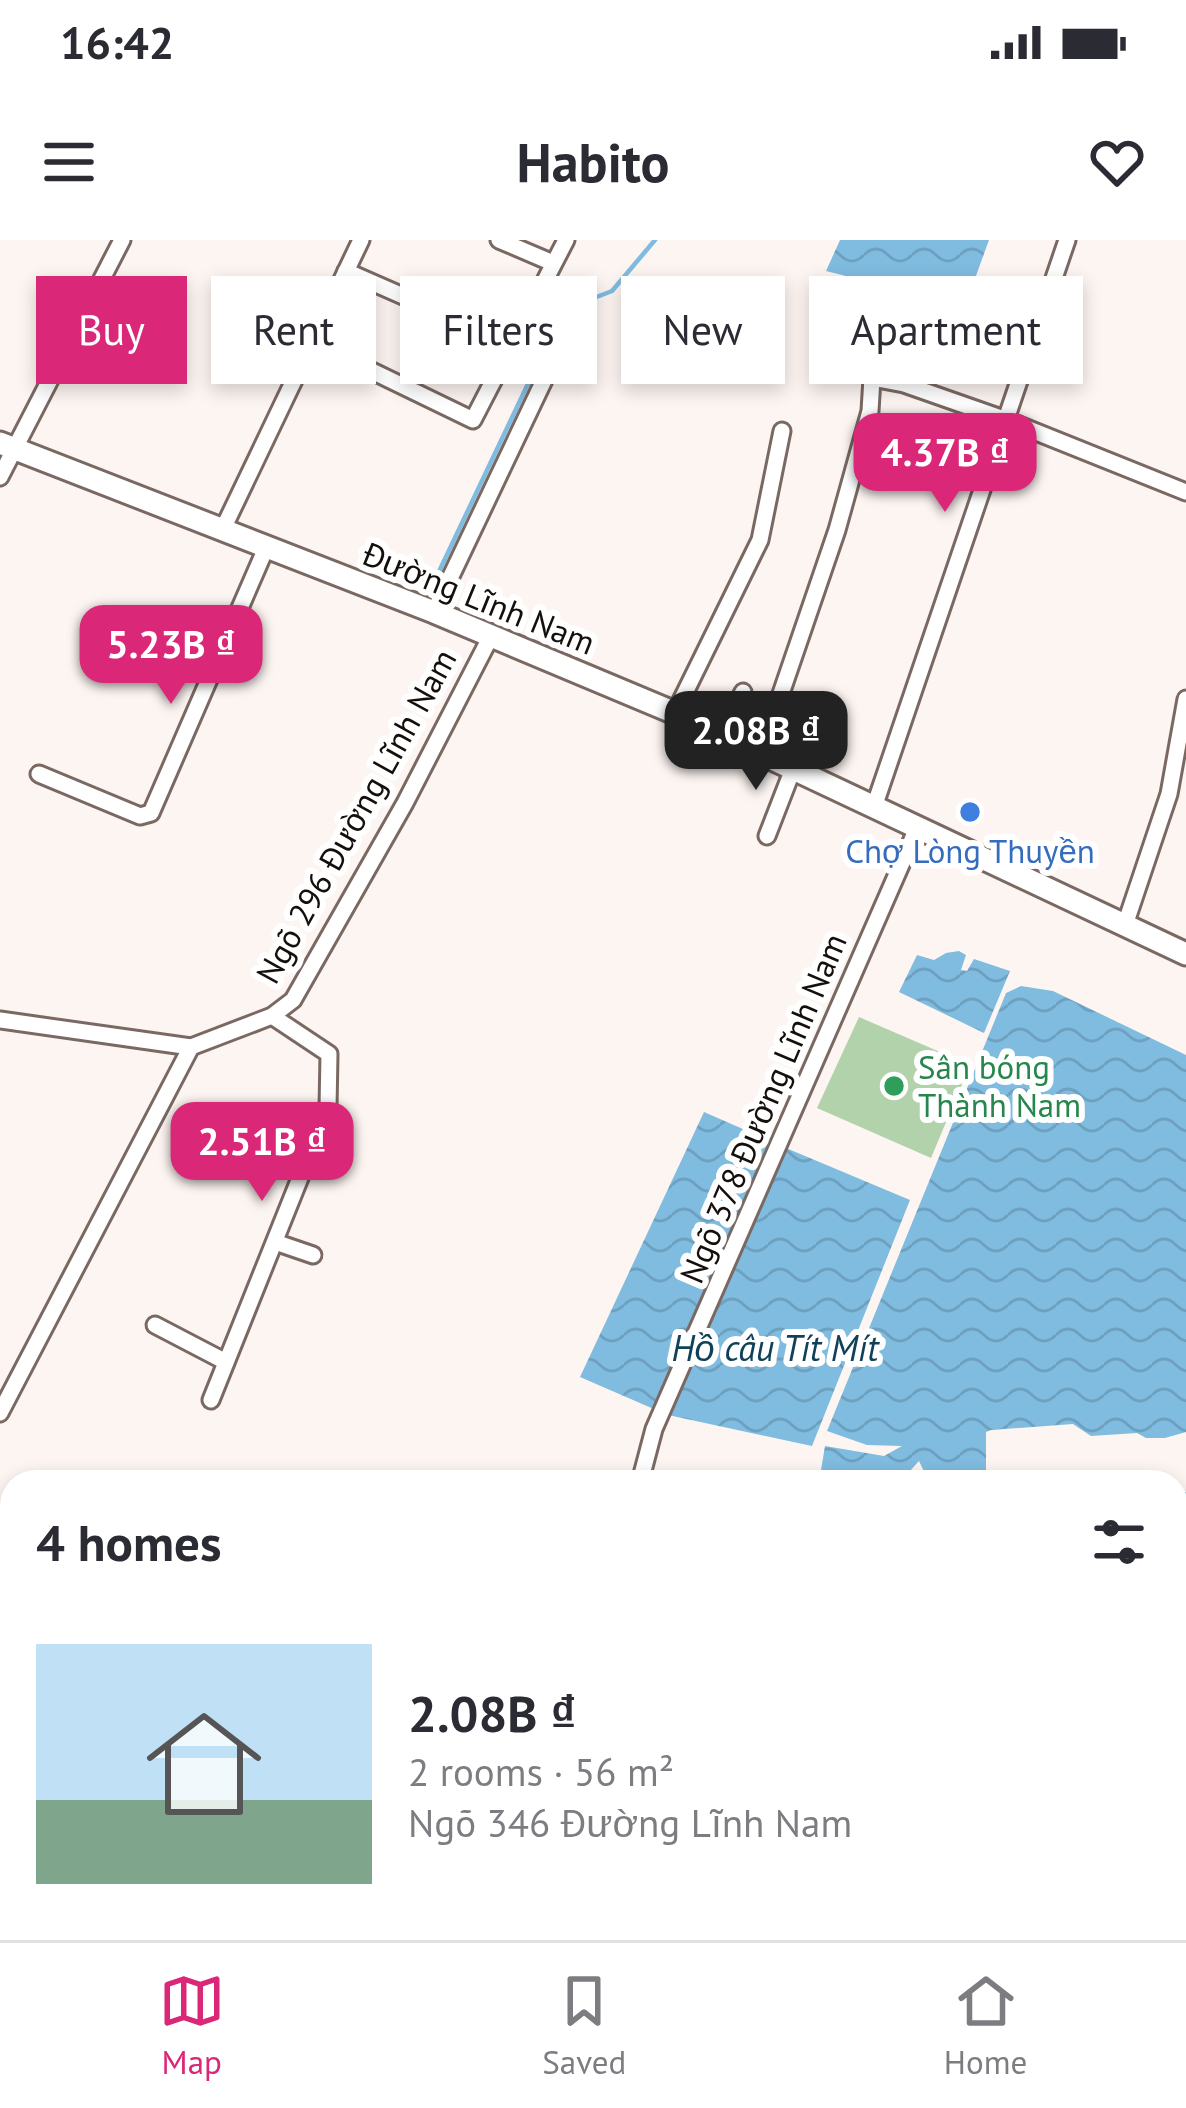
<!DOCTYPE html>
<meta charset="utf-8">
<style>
:root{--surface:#fff;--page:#f2f2f3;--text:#2b2b33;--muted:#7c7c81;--line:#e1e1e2;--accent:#db2777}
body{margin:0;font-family:"PT Sans",sans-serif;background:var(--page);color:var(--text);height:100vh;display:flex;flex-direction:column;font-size:45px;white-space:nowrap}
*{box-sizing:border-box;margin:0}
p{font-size:39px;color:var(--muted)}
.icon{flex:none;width:66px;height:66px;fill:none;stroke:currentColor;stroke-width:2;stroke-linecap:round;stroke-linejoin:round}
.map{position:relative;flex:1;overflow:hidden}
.sheet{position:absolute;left:0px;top:1230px;width:1188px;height:471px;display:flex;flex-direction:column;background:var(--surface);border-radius:36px 36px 0 0;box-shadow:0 6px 18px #0003}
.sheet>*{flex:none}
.banner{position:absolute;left:36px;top:36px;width:1116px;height:108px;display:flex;gap:24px}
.price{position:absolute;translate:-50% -102px;padding:0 27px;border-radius:24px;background:var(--accent);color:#fff;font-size:39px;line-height:78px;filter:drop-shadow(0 3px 6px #0008)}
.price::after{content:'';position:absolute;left:50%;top:72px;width:36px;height:27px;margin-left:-18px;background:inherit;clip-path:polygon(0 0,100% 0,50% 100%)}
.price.active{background:#222;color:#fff}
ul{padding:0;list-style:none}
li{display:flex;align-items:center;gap:36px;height:300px;padding:0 36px}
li+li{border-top:3px solid var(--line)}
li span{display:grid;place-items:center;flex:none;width:336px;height:240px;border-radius:0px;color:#555}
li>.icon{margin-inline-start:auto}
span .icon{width:144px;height:144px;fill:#fffc;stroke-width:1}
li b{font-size:51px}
h2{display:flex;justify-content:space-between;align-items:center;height:144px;padding:0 36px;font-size:51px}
.chip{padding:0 42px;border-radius:0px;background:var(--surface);box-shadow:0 6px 18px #0003;font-size:42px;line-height:108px}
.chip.active{background:var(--accent);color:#fff}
.status{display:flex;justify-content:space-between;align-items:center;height:84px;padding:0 60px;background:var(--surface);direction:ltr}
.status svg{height:33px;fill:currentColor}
header{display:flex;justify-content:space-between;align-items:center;height:156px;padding:0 36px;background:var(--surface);font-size:54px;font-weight:700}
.tab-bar{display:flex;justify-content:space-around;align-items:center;height:168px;border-top:3px solid var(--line);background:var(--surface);font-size:33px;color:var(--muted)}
.tab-bar a{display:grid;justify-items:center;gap:6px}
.tab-bar .active{color:var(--accent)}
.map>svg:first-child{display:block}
.pitch{fill:#b2d2ab}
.water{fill:url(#water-waves)}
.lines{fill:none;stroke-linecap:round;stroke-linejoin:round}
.stream{stroke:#80bce0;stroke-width:4.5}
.canal{stroke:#80bce0;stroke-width:15}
.minor-casing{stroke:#7a6962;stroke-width:21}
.secondary-casing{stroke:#7a6962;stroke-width:27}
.minor{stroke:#fff;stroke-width:15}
.secondary{stroke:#fff;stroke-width:21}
.shop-dot{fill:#3f7fe0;stroke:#fff;stroke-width:4.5}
.leisure-dot{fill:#2e9e5b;stroke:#fff;stroke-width:4.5}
.labels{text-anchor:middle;stroke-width:12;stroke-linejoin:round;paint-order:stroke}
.street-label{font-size:33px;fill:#150f0c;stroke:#fff}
.shop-label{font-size:33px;fill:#366cbe;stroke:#fff}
.leisure-label{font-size:33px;fill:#27864d;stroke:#fff;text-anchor:start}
.water-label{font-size:36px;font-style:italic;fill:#104159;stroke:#fff}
</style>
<div class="status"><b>16:42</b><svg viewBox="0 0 49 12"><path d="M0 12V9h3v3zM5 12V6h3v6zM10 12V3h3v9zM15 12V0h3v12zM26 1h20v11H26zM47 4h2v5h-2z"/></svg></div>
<header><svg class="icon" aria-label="menu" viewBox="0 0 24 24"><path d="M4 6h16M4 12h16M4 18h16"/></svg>Habito<svg class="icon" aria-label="heart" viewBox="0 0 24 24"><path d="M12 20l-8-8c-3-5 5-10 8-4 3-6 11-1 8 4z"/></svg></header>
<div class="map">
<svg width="1186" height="1700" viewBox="0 0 1186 1700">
<defs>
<pattern id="water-waves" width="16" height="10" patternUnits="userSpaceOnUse" patternTransform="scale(3)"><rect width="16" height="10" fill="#80bce0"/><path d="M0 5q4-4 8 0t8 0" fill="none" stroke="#6ea0bf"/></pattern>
</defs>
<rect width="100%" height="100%" fill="#fdf5f2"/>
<path class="pitch" d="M859,777L970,825L931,918L817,868Z"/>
<g class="water">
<path d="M840,0H989L965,66L826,31Z"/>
<path d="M959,711L966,715L961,730L967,731L974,719L1010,731L984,793L899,752L917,715L934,720L946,713Z"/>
<path d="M1021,746L1053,751L1186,815V1192L1165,1198H1146L1137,1193L1091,1196L1073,1184L991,1190L986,1192V1236L929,1242L919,1221L900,1242H819L825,1206L884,1216L902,1206L867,1205L827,1191L1006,753Z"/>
<path d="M704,872L775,903L656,1170L580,1137Z"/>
<path d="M786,908L910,960L812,1206L668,1175Z"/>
<path d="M1186,1252V1619L1176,1649V1253Z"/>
<path d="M645,1689H1163L1159,1700H640Z"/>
</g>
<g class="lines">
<path class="stream" d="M434,342L563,70L612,51L655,0"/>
<g class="canal">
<path d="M0,1679L12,1683"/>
<path d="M27,1689L57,1700"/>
</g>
<defs>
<g id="minor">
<path d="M499,0L553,23"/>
<path d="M346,31L510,103"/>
<path d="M310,101L473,180L566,0"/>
<path d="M0,237L122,0"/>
<path d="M222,291L361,0"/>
<path d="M434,372L565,96L564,89L529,72"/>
<path d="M675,473L760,300L782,191"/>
<path d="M721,494L743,452"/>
<path d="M761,512L837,290L870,171L872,138L904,144L1004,179L1186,252"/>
<path d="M39,534L140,576L151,573L266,308"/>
<path d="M874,567L1067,0"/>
<path d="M767,596L793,529"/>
<path d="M1125,685L1169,554L1186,459"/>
<path d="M0,780L191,807"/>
<path d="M275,1002L313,1015"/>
<path d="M155,1085L226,1122"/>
<path d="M211,1160L328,868L329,814L272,776"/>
<path d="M0,1173L191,807L272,776L293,760L405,563L491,396"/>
<path d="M640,1242L654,1189L918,586"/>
<path d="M719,1242L764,1241"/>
<path d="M0,1583L12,1587"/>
<path d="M17,1700L21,1689"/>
</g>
<path id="secondary" d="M0,203L434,372L675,473L1186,714"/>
</defs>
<use href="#minor" class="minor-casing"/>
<use href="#secondary" class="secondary-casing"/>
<use href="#minor" class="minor"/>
<use href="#secondary" class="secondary"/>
</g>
<circle class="shop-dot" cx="970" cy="572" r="12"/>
<circle class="leisure-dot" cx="894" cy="846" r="12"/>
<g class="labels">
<g class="street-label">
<text transform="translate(479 358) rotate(22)" y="12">Đường Lĩnh Nam</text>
<text transform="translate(356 576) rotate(-61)" y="12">Ngõ 296 Đường Lĩnh Nam</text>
<text transform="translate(763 868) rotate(-67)" y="12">Ngõ 378 Đường Lĩnh Nam</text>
</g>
<g class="shop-label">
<text x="970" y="623">Chợ Lòng Thuyền</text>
</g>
<g class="leisure-label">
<text x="918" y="839">Sân bóng<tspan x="918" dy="38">Thành Nam</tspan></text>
</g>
<g class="water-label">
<text x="775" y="1121">Hồ câu Tít Mít</text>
</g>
</g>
</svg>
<b class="price" style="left:945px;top:275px">4.37B ₫</b>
<b class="price" style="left:171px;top:467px">5.23B ₫</b>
<b class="price active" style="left:756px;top:553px">2.08B ₫</b>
<b class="price" style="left:262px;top:964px">2.51B ₫</b>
<div class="banner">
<a class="chip active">Buy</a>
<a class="chip">Rent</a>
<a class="chip">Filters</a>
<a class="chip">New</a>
<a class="chip">Apartment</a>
</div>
<section class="sheet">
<h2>4 homes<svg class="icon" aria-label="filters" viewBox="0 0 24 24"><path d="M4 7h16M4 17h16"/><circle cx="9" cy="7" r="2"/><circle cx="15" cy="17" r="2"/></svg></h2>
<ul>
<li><span style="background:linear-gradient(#bfe0f5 65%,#7fa58c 0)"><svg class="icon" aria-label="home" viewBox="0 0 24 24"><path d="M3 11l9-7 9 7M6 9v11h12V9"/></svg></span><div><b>2.08B ₫</b><p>2 rooms · 56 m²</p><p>Ngõ 346 Đường Lĩnh Nam</p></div></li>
</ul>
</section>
</div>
<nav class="tab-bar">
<a class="active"><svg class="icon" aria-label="map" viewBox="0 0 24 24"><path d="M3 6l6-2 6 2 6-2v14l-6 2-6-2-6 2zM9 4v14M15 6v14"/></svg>Map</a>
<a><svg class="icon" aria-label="saved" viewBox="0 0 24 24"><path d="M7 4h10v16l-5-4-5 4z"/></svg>Saved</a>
<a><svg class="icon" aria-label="home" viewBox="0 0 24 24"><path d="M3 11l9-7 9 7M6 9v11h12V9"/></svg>Home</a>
</nav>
